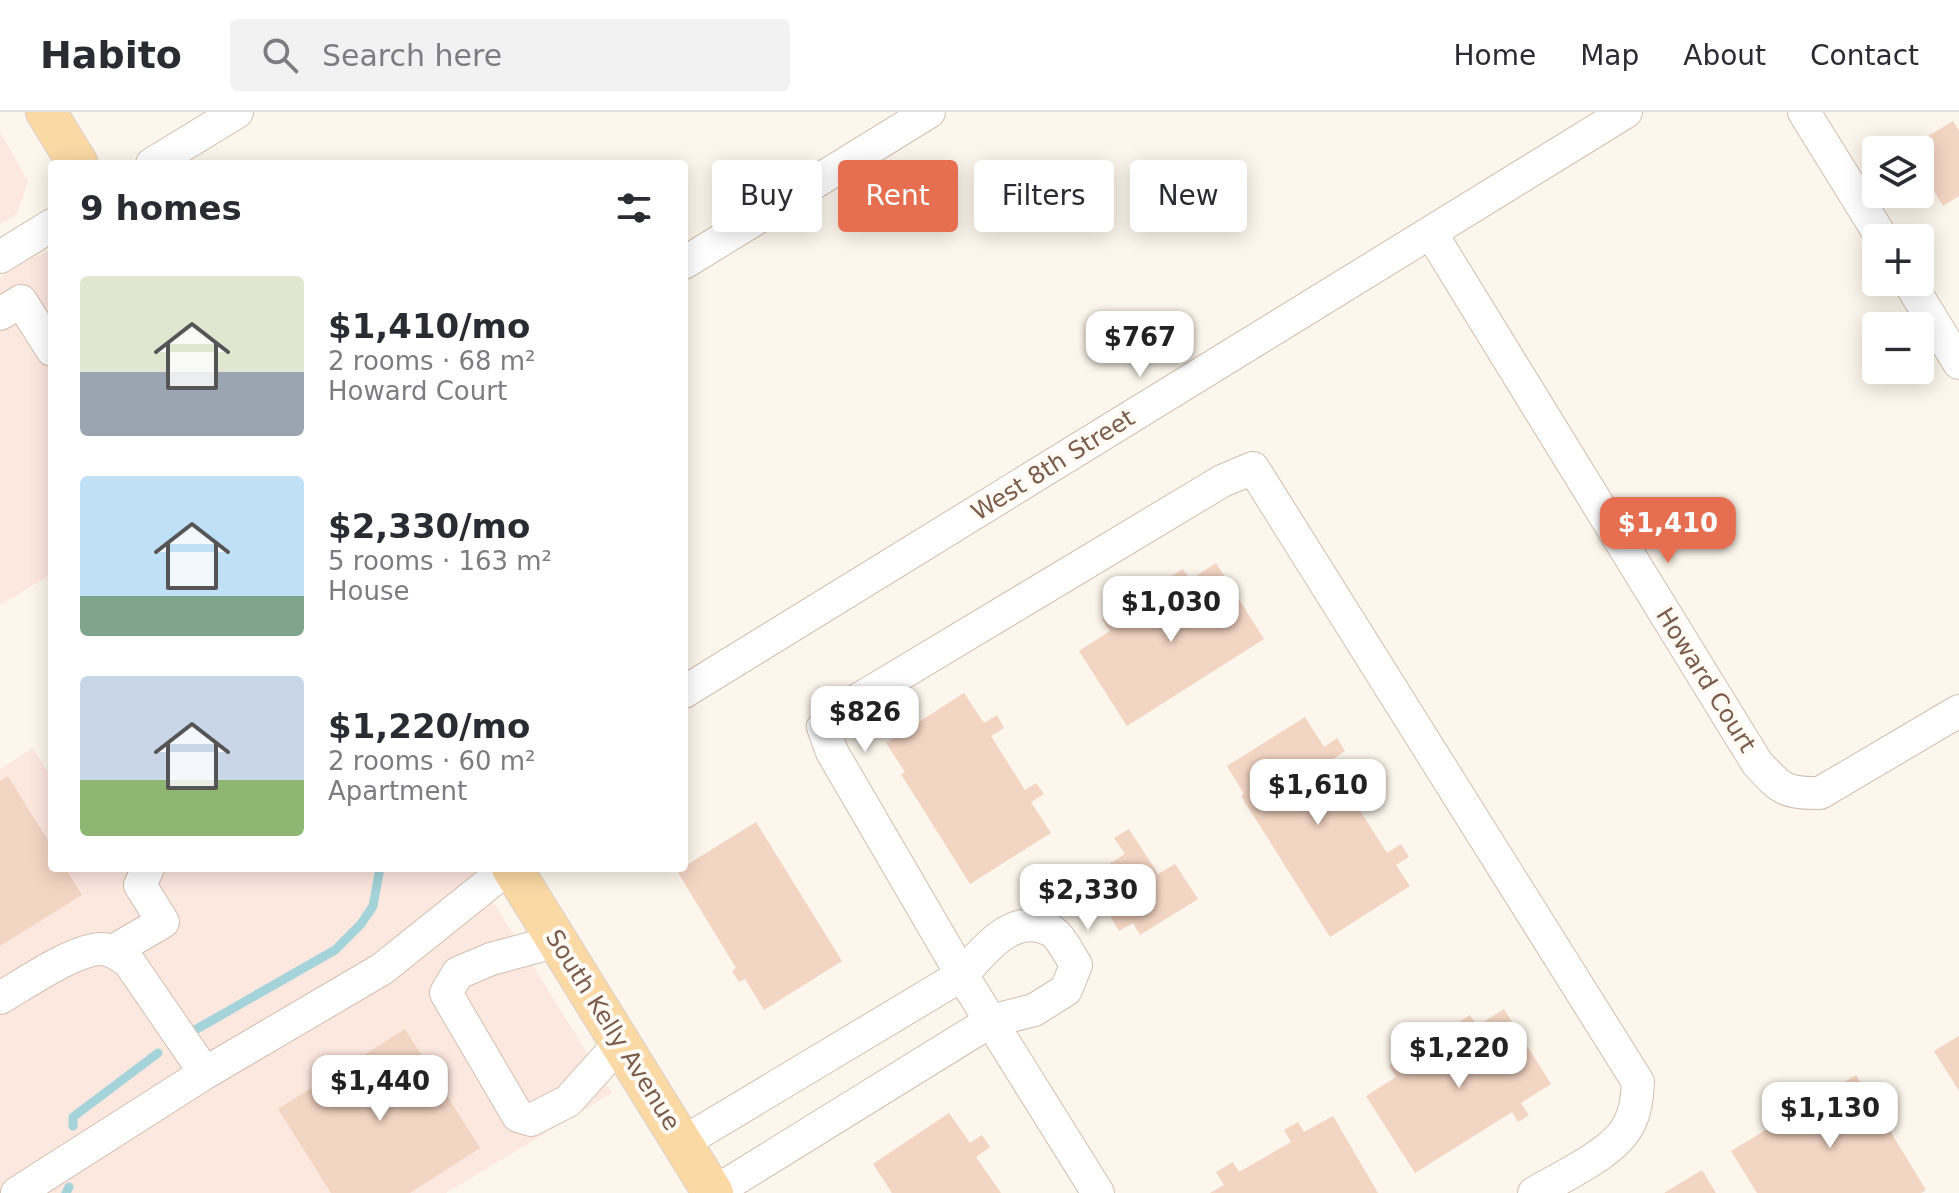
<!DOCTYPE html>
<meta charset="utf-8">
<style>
:root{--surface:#fff;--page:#f2f2f3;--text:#2b2b33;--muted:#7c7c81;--line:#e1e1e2;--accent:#e76f51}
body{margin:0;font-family:"DejaVu Sans",sans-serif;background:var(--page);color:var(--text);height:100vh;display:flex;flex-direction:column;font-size:30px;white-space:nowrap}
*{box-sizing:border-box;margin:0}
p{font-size:26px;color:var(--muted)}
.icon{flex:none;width:44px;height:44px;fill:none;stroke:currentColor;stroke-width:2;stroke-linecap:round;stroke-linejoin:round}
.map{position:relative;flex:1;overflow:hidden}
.details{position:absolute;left:48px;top:48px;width:640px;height:712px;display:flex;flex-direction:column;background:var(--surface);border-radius:8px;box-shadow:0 4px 20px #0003}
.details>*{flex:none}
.guide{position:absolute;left:712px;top:48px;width:760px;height:72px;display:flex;gap:16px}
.controls{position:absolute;left:1862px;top:24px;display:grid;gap:16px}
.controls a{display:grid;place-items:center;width:72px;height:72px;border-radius:8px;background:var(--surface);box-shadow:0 4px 20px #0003;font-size:40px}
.price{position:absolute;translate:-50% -68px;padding:0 18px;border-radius:16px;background:#fff;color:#222;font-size:26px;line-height:52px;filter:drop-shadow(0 2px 4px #0008)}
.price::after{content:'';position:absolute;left:50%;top:48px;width:24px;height:18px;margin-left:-12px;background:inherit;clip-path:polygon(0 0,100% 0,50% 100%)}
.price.selected{background:var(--accent);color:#fff}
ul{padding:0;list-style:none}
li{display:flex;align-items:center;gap:24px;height:200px;padding:0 32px}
li span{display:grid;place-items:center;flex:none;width:224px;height:160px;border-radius:8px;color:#555}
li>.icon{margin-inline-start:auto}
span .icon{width:96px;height:96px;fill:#fffc;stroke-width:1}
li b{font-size:34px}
h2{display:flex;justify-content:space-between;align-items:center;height:96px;padding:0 32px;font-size:34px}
.tag{padding:0 28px;border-radius:8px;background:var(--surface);box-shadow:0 4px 20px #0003;font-size:28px;line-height:72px}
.tag.selected{background:var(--accent);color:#fff}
header{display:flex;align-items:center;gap:48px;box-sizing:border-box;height:112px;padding:0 40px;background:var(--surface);border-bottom:2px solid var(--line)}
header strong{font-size:38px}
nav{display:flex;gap:44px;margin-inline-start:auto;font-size:28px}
.search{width:560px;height:72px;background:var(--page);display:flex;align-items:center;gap:20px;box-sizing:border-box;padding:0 28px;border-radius:8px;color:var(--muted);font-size:30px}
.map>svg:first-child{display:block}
.commercial{fill:#fde8e0}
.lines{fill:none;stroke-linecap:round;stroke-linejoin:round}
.stream{stroke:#a5d3da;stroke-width:9}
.building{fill:#f3d5c3}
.minor-casing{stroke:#d1beb0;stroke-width:34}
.major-casing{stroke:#dad1cd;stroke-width:42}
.minor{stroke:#fff;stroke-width:32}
.major{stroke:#fbd9a5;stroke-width:40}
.labels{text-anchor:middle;stroke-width:8;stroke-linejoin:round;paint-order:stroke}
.street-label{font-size:24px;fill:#7a5c4d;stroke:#fffaf3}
</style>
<header>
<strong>Habito</strong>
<div class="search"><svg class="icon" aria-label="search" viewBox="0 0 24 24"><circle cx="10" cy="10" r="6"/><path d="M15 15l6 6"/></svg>Search here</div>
<nav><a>Home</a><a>Map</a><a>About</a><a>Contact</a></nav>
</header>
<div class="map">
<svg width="1959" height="1081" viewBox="0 0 1959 1081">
<rect width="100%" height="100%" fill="#fdf6ec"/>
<g class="commercial">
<path d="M0,20L28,69L17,102L0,112Z"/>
<path d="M47,140L52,141V462L0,493V165L32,145Z"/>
<path d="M33,636L52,667V756H472L612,981L446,1081H0V657Z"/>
</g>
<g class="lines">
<g class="stream">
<path d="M195,918L335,838L361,812L373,794L380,756"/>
<path d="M73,1014V1005L158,941"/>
<path d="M66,1081L69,1075"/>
</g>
</g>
<g class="building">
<path d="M1953,9L1959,19V84L1943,94L1920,56V38H1905Z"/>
<path d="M1216,451L1264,527L1127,614L1079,539L1110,519L1102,507L1113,500L1121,513L1176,478L1168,466L1183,457L1190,468Z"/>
<path d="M964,581L984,611L997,603L1004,616L991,624L1025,678L1036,671L1044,682L1031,690L1051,721L970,772L901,662L905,660L886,631Z"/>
<path d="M1305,605L1324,635L1337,626L1345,639L1329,650L1387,741L1401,732L1409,745L1396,753L1410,774L1330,825L1241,684L1244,682L1227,654Z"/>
<path d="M8,664L52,735V756H65L82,783L0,834V669Z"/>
<path d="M756,710L842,849L764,898L745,867L739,870L732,859L736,856L677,759Z"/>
<path d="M1129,717L1158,762L1175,752L1198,787L1140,823L1133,811L1119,819L1087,766L1125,742L1114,726Z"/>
<path d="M1504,897L1551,972L1521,991L1529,1003L1518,1010L1512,1000L1415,1061L1366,984L1396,965L1389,954L1403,944L1410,956L1464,922L1457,911L1470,903L1477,914Z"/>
<path d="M405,917L480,1036L410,1081H331L278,997Z"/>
<path d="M1959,924V979L1934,939Z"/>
<path d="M1856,963L1926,1078L1921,1081H1757L1731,1039Z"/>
<path d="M949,1001L970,1031L982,1023L990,1035L976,1045L1001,1081H892L873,1052Z"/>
<path d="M1333,1004L1378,1081H1210L1224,1073L1216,1060L1233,1050L1239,1060L1291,1030L1284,1018L1298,1010L1304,1020Z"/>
<path d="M1702,1058L1716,1081H1664Z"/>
</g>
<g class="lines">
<defs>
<g id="minor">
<path d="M1804,0L1882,126"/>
<path d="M152,52L237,0"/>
<path d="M1431,121L1757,651C1780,676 1784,682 1820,681L1959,599"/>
<path d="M0,145L52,113"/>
<path d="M684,151L929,0"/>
<path d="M1909,170L1959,251"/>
<path d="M0,202L21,189L52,238"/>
<path d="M684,580L1626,0"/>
<path d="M558,829L491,847L458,861L446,881L518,1004L531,1008L568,989L621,930"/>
<path d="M113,839L163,810L140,773L148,756"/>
<path d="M0,886C24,872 75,837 101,837C112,837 120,844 129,850L205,961"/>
<path d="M682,1031L962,863C984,839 1013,799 1050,818C1061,824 1069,842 1076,853L1066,878L1034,898L991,909L713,1081"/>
<path d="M17,1081L205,961L382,857L508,756"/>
<path d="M1098,1081L962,863L832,640L823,615L836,601L1222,369L1253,356L1638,970C1637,985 1636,1000 1628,1014C1613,1042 1561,1065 1534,1081"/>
</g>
<g id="major">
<path d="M46,0L78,52"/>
<path d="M512,756L713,1081"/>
</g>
</defs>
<use href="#minor" class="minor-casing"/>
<use href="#major" class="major-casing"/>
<use href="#minor" class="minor"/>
<use href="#major" class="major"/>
</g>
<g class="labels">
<g class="street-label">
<text transform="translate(1053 353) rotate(-32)" y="8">West 8th Street</text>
<text transform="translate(1706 568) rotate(58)" y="8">Howard Court</text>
<text transform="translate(613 918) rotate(58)" y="8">South Kelly Avenue</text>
</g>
</g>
</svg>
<div class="controls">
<a><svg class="icon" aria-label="layers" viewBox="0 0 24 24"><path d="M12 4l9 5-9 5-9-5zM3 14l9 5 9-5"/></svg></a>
<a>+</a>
<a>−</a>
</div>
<b class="price" style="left:1140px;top:267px">$767</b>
<b class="price selected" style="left:1668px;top:453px">$1,410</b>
<b class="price" style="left:1171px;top:532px">$1,030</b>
<b class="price" style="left:865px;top:642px">$826</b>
<b class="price" style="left:1318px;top:715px">$1,610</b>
<b class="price" style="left:1088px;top:820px">$2,330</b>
<b class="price" style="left:1459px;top:978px">$1,220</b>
<b class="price" style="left:380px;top:1011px">$1,440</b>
<b class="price" style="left:1830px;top:1038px">$1,130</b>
<div class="guide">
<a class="tag">Buy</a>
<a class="tag selected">Rent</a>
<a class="tag">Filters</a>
<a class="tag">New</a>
</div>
<section class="details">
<h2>9 homes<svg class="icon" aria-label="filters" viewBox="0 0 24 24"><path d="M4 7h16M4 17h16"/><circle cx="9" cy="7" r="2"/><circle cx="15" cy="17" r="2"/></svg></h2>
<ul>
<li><span style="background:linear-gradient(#dfe7d0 60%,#9aa5b1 0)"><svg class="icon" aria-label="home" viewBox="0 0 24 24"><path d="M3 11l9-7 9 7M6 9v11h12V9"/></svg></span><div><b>$1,410/mo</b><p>2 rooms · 68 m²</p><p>Howard Court</p></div></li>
<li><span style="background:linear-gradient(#bfe0f5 75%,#7fa58c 0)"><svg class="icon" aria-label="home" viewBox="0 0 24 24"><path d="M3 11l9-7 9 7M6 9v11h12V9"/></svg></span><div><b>$2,330/mo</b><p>5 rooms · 163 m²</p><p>House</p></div></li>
<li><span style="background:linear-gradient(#c9d6e8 65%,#8fb573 0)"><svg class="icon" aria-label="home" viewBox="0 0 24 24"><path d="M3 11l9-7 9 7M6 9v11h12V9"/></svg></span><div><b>$1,220/mo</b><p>2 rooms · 60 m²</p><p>Apartment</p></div></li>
</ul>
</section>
</div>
